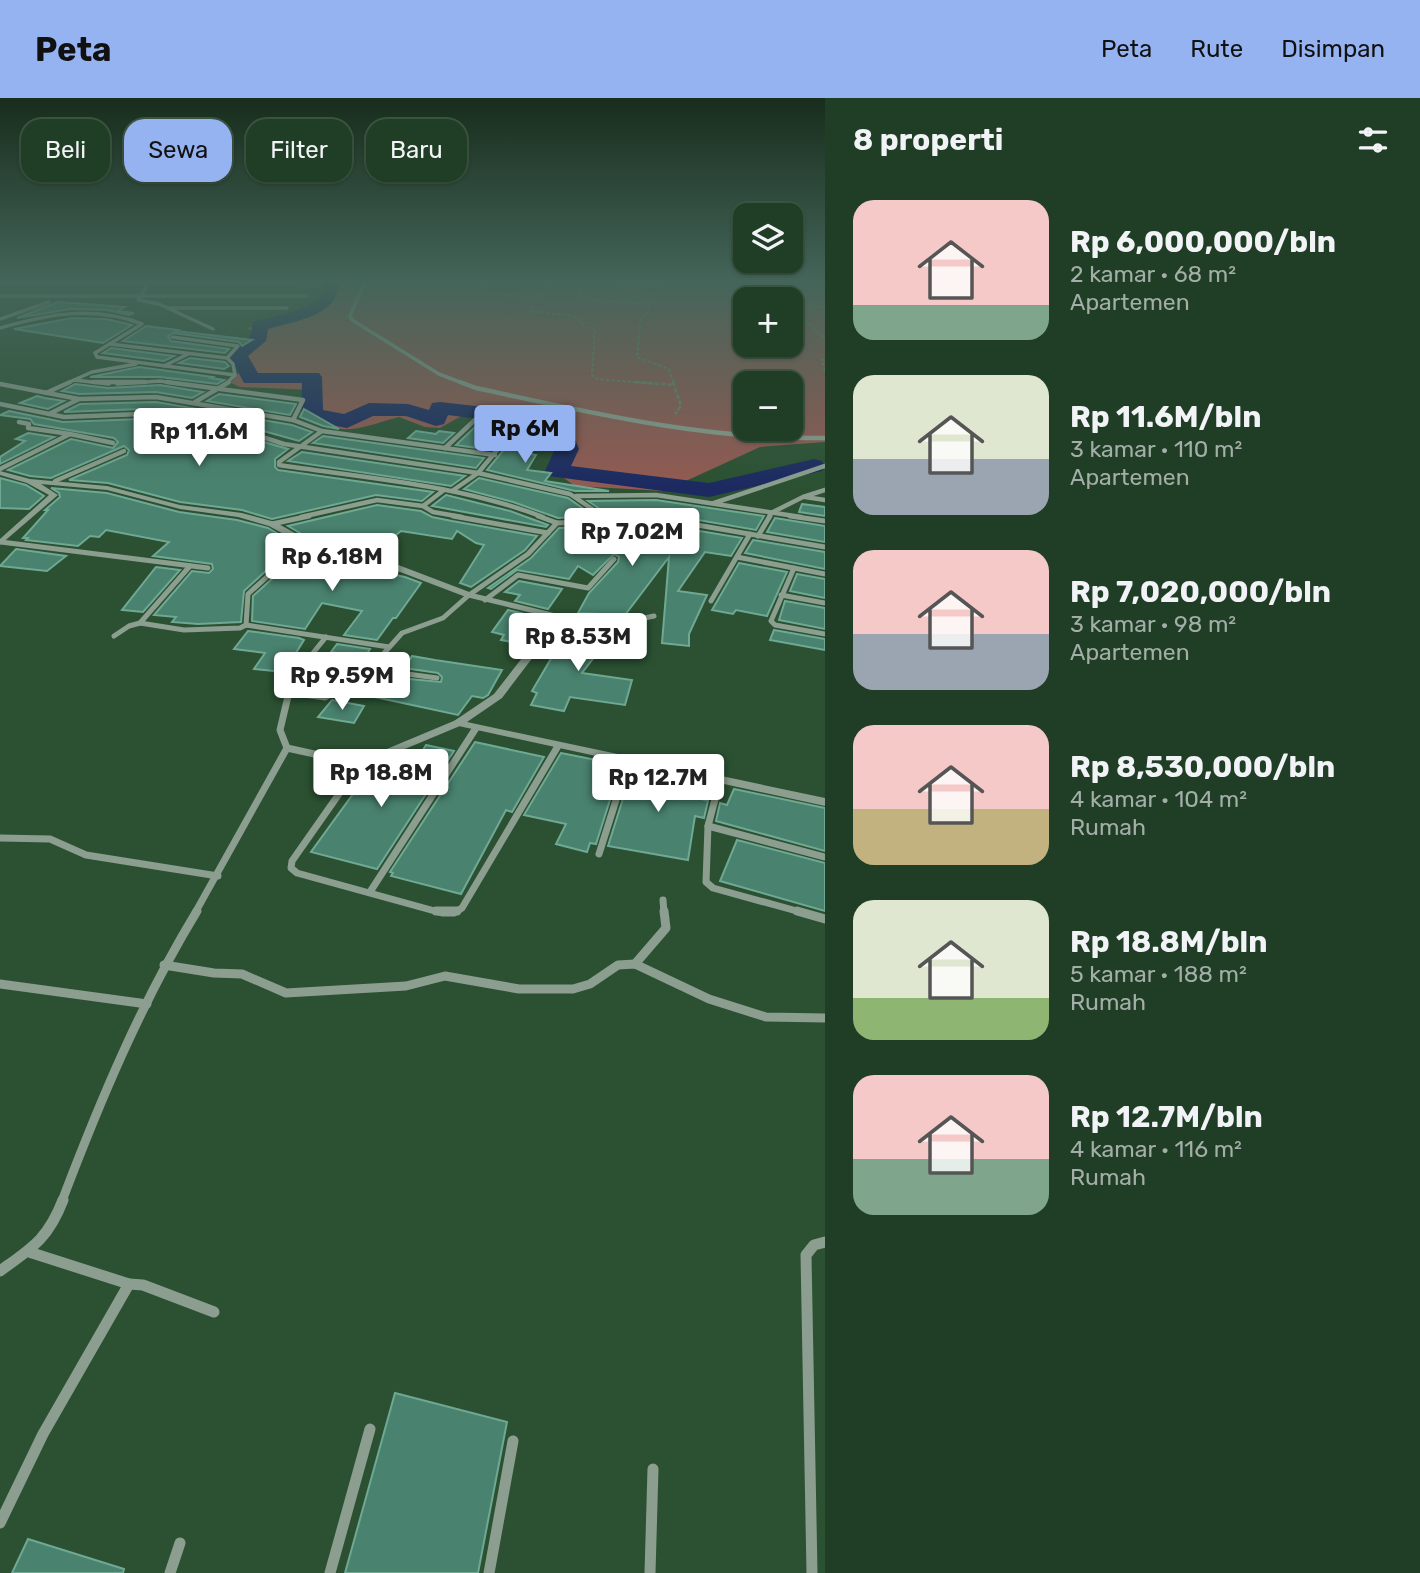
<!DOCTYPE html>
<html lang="id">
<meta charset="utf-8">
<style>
:root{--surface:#203d26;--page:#2d4832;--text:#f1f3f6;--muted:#a2aea7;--line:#3d5643;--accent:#95b2f1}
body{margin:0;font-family:Rubik,sans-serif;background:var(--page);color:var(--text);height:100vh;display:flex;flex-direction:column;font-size:26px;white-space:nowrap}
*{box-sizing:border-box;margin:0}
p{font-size:23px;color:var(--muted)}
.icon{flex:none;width:38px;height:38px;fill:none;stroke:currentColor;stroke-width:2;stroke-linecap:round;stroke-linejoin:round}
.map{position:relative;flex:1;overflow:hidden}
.sheet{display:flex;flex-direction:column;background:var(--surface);width:595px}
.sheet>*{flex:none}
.banner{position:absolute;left:21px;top:21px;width:665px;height:63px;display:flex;gap:14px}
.buttons{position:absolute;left:733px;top:105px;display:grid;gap:14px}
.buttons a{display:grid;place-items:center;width:70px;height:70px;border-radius:14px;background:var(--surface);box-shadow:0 2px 5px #0004,0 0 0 2px var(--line);font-size:35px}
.price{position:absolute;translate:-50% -60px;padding:0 16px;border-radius:7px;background:#fff;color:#222;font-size:23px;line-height:46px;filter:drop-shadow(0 2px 4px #0008)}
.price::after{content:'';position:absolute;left:50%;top:42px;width:21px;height:16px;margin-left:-10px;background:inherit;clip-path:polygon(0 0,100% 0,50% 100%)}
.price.active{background:var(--accent);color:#111}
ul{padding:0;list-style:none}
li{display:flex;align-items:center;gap:21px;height:175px;padding:0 28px}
li span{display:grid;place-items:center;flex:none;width:196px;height:140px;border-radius:21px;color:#555}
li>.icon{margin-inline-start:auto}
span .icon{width:84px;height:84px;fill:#fffc;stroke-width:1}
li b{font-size:30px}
h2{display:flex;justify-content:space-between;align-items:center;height:84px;padding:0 28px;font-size:30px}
.tag{padding:0 24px;border-radius:21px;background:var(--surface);box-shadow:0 2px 5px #0004,0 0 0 2px var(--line);font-size:24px;line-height:63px}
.tag.active{background:var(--accent);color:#111}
header{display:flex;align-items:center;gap:42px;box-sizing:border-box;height:98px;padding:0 35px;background:var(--accent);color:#111}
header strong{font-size:33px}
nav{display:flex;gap:38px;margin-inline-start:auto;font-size:24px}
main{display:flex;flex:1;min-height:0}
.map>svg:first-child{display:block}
.green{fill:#935a52;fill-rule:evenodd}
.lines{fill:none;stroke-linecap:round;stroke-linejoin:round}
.river{fill:#1c2a61;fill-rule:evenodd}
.building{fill:#49826e;stroke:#6fa893;stroke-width:2}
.path-far1{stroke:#68886d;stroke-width:2;stroke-dasharray:3.5 2;stroke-linecap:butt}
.path{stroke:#68886d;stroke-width:2.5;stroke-dasharray:4.5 2;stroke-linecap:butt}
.minor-far5{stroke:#8c9e8f;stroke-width:3.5}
.minor-far4{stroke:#8c9e8f;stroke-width:4.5}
.minor-far3{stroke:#8c9e8f;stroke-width:5}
.minor-far2{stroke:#8c9e8f;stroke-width:7}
.minor-far1{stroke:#8c9e8f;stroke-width:9}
.minor{stroke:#8c9e8f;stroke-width:11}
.tertiary{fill:#8c9e8f;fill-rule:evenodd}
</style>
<header>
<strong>Peta</strong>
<nav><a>Peta</a><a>Rute</a><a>Disimpan</a></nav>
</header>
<main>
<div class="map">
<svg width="825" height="1475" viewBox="0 0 825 1475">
<rect width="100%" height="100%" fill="#2b5132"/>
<path class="green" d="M337,181H825V344L760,349L664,393L575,388L551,371L558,356L557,337L514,323L463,317L440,330L425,329L399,319C358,330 346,340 304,319L311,292L240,289L231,285L241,272L231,255L250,242L253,233L246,230C276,225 334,220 337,181ZM746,201H791V247H746ZM746,285H791V331H746Z"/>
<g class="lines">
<path class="river" d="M323,181H339C341,218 296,223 268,231L266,243L248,258L258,275H319L322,279L323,312L344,316L369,305L408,306L429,312L432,305L440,304L502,311L570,329L579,351L571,368L709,385L814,361L822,363L825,369L822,373L709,399L548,378L545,373L555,351L552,338L502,324L448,317L444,326L436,328L406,318H373L347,330L304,322L301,317L302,285H244L229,257L251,237L253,224C269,220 311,212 321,198C324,193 323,187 323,181Z"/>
</g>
<g class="building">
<path d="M58,204L125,209L118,213L134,215L129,217L107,212L71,211L17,220Z"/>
<path d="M72,220L106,221L132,227L103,245L14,231Z"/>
<path d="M146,228L178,232L176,233L252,242L242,248L239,244L173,235L168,238L171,243L229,251L225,255L123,243Z"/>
<path d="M111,250L174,258L164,263L103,255Z"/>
<path d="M190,260L225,264L229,268L224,271L179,265Z"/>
<path d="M139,269L213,279L211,280L224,282L217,286L160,279H90Z"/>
<path d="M75,286L108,290L160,287L203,294L192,300L156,294L79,296L62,293Z"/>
<path d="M219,296L296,306L290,317L207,303Z"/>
<path d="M37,298L45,300L64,303L48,311L20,305Z"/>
<path d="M156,304L292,327L312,334L299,343L235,325L142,311L64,314L80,306Z"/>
<path d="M304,311L339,331L323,328L300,319Z"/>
<path d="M9,313L63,324L141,321L233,335L288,351L275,361V369L278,372L433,394L422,403L376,397L272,421L242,412L180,404L108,385L69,382L127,357L129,352L124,348L51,380L30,378L8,372L71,341L113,350L118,344L114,340L34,326L30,321L0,317Z"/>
<path d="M477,327L508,331L491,352L456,347Z"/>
<path d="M416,333L436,336L439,333L454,335L443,345L408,340Z"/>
<path d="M28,335L54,339L0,366V359L25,343L16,341Z"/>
<path d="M516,337L536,343L525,355L536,357L527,372L551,375L545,383L609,393H575L487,372Z"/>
<path d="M323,338L484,360L476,370L313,345Z"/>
<path d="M302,354L465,378L451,388L288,363Z"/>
<path d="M0,380L26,387L44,398L29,411L0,410Z"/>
<path d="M479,380L568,400L594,418L558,420L513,404L464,391Z"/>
<path d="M51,390L107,395L179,414L237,422L268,430L295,446L244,493L241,524L198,526L172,524L176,519L154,517L192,473L209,475L213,471L212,466L153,458L169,444L106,432L99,439L90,438L78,448L26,442L28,440H23L48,412H45L60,399L59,395Z"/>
<path d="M446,397L510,413L548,427L546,429L432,408Z"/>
<path d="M656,402L764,418L756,432L663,416L610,418L588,403Z"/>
<path d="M802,406L825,409V418L799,414Z"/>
<path d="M377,407L421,413L432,419L452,423L537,438L525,452L471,489L460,485L484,447L476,445L457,433L452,441L401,433L374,455L305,438L288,428Z"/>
<path d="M775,420L825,428V444L767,434Z"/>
<path d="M662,426L682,430L675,442L679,448L684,446L694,432L742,440L731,458L705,454L678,493L707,497L689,536V548L662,545L669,459L625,517L578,515L589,495L618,464L619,459L614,456L593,477L578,468L569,481L517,472L491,491L488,490L531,460L559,430Z"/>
<path d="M753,442L825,454V471L745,455Z"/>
<path d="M307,449L363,463L356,469L405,479L421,485L396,520H393L377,542L344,537L362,513L322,505L305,531L252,523L253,498Z"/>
<path d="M16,451L66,458L47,473L0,468Z"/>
<path d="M739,465L787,474L767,518L736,512L733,516L712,512Z"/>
<path d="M156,469L180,472L143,514L122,512Z"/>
<path d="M797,476L825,481V500L790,493Z"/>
<path d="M519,483L562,491L548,511L515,503L520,497L505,494Z"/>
<path d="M785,503L825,510V531L779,522Z"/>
<path d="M508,512L541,520L523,546L501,542L504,537L492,534Z"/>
<path d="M572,525L608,527L589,551L599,553L582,575L632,582L625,607L570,599L564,613L531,607L537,595L532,593Z"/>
<path d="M774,532L825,541V552L770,542Z"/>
<path d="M248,533L299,540L304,542L284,574L254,571L265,555L234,551Z"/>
<path d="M337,546L370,551L365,559L331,554Z"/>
<path d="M412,558L435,562L502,572L488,597L483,600L472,598L458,617L375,599L389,579L441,584L442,579L438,575L404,570Z"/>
<path d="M332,602L364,608L354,625L318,619Z"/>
<path d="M475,644L544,659L512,714L506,712L461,796L391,778L393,775L390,774Z"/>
<path d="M426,647L454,653L377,771L311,754L374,667L390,660L414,666Z"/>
<path d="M561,655L621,667L596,746L590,745L587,754L556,746L566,726L524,717Z"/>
<path d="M633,669L700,683L698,700L708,703L704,720L695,718L688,762L608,748Z"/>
<path d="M734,691L825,710V753L716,723L720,705L727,707Z"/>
<path d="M737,742L825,765V813L720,783Z"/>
<path d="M395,1295L507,1324L478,1475H345Z"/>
<path d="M28,1441L124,1471L123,1475H12Z"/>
</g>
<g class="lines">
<g class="path-far1">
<path d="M380,181L483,184L489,188L481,195L531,200L536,203L531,213L573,218L579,221L583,228L595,231L592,277L597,281L658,286"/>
<path d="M664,181L654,201L648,205L649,213L641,221L637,259L669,271L674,286"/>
<path d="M546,189L551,181"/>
<path d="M580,191V201L648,206"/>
<path d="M787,201L783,200L784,186L792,181"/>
<path d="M536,203L546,189L592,192L616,189L623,185L661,187"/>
<path d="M791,203L825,210"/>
<path d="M802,205L806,223L825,241"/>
<path d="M825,262H822L825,273"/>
</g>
<g class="path">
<path d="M635,284L674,287"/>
<path d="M673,284L681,308L675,316"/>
</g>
<g class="minor-far5">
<path d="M366,181L350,218L352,222L439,276L465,286"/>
<path d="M151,182L138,202L159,206L213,231"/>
<path d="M0,185H293"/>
<path d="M0,198H306"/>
<path d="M167,210H287"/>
<path d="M0,221L49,204"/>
<path d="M0,230C49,216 94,207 142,226L95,255L97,259L235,277"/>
<path d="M110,246L227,260L238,248L172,239"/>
<path d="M164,268L188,256"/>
<path d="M66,286L74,282"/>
<path d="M109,286L74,282L92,274L136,266"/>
<path d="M117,286L160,283L180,286"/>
<path d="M226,286L235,277L233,266L227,260"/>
</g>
<g class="minor-far4">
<path d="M93,284H145"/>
<path d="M167,284L303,302L293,322"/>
<path d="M460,284L476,290C592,315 706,342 825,340"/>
<path d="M0,286L79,301L156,299L293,322L322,333L279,364V367C367,380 460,387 543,419"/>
<path d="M46,295L70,284"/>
<path d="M195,304L229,284"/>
<path d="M0,306L64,319L141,316L234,330L284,346L478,375L570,396L604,419"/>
<path d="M49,316L79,301"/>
<path d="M322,333L495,357"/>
<path d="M70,336L113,345"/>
<path d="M445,350L477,320"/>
<path d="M0,371L70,336L28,330L29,326L19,324"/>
<path d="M55,383L124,353"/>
<path d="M452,393L478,375L518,327"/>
<path d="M576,398L656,397L801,419"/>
<path d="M805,399L825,402"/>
<path d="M714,405L825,368"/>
<path d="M423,408L433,414L462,419"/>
<path d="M301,419L377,402L423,408L444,392"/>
<path d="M769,419L771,415L803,399L825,392"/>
</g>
<g class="minor-far3">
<path d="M453,418L548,435"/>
<path d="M538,418L557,425L662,421L825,449"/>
<path d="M601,418L606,421"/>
<path d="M790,418L825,423"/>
<path d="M272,426L309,418"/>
<path d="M758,438L770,418"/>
<path d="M680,443L691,426"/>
<path d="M1,444L208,470"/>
<path d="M737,459L825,476"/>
<path d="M794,470L771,523L775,527L825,536"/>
<path d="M781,497L825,505"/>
<path d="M485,502L518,477L588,490L614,461"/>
<path d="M711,503L750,436"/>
<path d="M559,519L630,523L654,518"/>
<path d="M140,525L190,468"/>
<path d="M246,527L389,549"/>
<path d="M114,538L129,528L140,525L184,532L240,530L246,527L248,496L305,444"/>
<path d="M370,571L437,580"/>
<path d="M288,592L287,587L326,539"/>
<path d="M337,592L370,571L402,535L443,520L469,497L528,456L557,425"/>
</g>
<g class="minor-far2">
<path d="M288,590L289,594L325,599L340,590"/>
<path d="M458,625L360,666L292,763L291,770L297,775L442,815H454L462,810L558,648"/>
<path d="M287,650L280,632L289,594"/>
<path d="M720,682L708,728L706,784L713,790L804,815"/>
<path d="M708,728L825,759"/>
<path d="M0,740L50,741L86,757L218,778"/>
<path d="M599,756L629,661"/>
<path d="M370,794L476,630"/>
<path d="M663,802L664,815"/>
<path d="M195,815L287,650L360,666"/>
</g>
<g class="minor-far1">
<path d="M436,813H457"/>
<path d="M797,813L825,821"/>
<path d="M635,866L666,830L664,813"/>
<path d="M164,867L214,875L242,876L286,895L406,888L445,878L519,891H573L590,886L618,867L635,866L709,901L766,919L825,920"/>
<path d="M0,886L147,906"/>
<path d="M62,1103C100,1003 141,905 197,813"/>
</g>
<g class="minor">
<path d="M0,1173C32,1150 48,1141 63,1102"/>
<path d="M129,1186L143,1187L214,1214"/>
<path d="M0,1425L43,1336L129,1186L29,1154"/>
<path d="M170,1475L180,1445"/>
<path d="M330,1475L370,1331"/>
<path d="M489,1475L513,1343"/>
<path d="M650,1475L653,1371"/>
<path d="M812,1475L806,1157L814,1147L825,1144"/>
</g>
<path class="tertiary" d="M0,373L30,381L107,388L180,407L242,415L275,424L304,440L372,457L472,495L562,517V521L502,600L467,624L825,700V708L454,627L453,625L454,623L494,596L553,520L466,499L366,461L298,444L269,428L238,419L180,411L107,392L41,386L58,397L0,447V441L49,397L27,385L0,377Z"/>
</g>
<linearGradient id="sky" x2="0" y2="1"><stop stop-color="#182d1c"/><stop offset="0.47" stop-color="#44655a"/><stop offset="1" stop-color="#44655a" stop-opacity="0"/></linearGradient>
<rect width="825" height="388" fill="url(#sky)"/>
</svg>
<div class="buttons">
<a><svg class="icon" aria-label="layers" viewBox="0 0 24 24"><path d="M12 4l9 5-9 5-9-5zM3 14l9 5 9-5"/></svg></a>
<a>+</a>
<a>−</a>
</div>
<b class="price active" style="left:525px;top:367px">Rp 6M</b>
<b class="price" style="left:199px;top:370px">Rp 11.6M</b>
<b class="price" style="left:632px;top:470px">Rp 7.02M</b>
<b class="price" style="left:332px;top:495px">Rp 6.18M</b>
<b class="price" style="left:578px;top:575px">Rp 8.53M</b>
<b class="price" style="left:342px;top:614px">Rp 9.59M</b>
<b class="price" style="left:381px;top:711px">Rp 18.8M</b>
<b class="price" style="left:658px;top:716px">Rp 12.7M</b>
<div class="banner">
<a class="tag">Beli</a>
<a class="tag active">Sewa</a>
<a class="tag">Filter</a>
<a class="tag">Baru</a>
</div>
</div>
<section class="sheet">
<h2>8 properti<svg class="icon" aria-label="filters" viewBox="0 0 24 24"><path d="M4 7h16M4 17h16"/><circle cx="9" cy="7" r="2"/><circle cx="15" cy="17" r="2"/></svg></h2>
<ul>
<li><span style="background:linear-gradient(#f6c9c9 75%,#7fa58c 0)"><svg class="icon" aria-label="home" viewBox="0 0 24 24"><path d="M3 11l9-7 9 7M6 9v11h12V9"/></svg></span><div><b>Rp 6,000,000/bln</b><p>2 kamar · 68 m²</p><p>Apartemen</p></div></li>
<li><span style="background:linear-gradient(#dfe7d0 60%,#9aa5b1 0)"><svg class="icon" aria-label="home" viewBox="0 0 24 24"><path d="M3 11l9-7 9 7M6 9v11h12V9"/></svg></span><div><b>Rp 11.6M/bln</b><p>3 kamar · 110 m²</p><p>Apartemen</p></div></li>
<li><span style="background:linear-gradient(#f6c9c9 60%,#9aa5b1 0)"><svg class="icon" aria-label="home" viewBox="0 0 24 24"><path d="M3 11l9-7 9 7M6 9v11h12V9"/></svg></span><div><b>Rp 7,020,000/bln</b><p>3 kamar · 98 m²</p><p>Apartemen</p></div></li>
<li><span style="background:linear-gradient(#f6c9c9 60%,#c2b280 0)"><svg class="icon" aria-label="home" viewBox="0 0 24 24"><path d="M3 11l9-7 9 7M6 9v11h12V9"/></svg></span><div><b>Rp 8,530,000/bln</b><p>4 kamar · 104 m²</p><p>Rumah</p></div></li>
<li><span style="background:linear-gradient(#dfe7d0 70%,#8fb573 0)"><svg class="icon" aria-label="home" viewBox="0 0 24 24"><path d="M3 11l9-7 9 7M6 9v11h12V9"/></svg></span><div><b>Rp 18.8M/bln</b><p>5 kamar · 188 m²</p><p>Rumah</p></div></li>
<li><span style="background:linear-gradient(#f6c9c9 60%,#7fa58c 0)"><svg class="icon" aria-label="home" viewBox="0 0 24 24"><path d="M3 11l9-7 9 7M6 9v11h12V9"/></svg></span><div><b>Rp 12.7M/bln</b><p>4 kamar · 116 m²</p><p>Rumah</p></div></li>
</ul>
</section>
</main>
